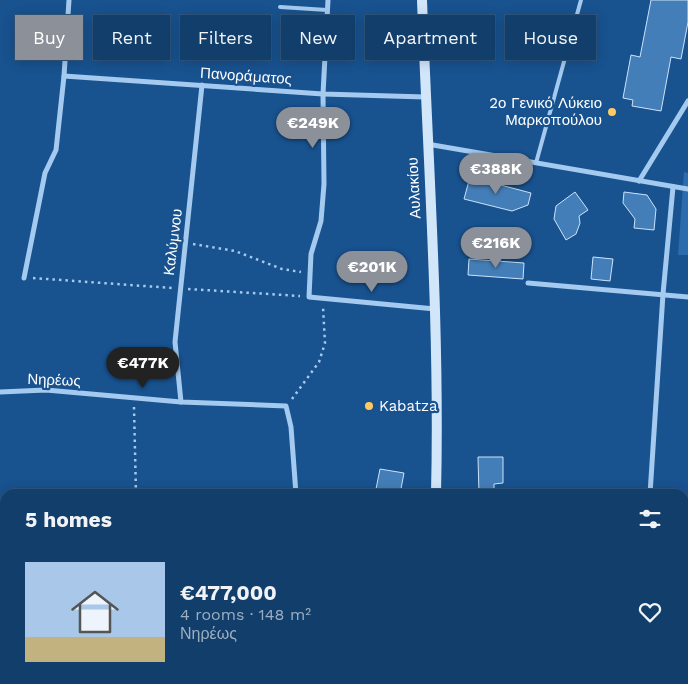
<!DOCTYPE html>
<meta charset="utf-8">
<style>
:root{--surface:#123e6b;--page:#1f4973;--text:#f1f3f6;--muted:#9caec1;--line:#31577e;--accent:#8c9099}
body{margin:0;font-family:"Work Sans",sans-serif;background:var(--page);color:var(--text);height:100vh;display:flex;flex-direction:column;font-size:19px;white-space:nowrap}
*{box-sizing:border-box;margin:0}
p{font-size:16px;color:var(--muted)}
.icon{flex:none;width:28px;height:28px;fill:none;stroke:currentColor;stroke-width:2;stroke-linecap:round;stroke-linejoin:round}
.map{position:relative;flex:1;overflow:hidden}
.details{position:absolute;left:0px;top:489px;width:689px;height:196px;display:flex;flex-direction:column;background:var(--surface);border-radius:15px 15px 0 0;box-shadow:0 2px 12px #0003,0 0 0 1px var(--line)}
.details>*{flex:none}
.hud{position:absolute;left:15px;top:15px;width:659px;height:45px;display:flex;gap:10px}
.price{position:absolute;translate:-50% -42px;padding:0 11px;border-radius:18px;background:var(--accent);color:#fff;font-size:16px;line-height:32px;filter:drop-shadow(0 1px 2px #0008)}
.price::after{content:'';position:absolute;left:50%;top:30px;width:15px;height:11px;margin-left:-8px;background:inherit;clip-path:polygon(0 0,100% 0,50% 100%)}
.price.on{background:#222;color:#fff}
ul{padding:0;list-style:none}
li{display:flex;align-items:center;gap:15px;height:125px;padding:0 25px}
li span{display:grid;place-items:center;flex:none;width:140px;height:100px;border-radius:0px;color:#555}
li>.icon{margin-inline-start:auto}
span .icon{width:60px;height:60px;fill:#fffc;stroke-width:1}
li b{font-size:21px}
h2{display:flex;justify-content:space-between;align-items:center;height:60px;padding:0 25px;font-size:21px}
.pill{padding:0 18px;border-radius:0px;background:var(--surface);box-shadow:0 2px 12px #0003,0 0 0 1px var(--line);font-size:18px;line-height:45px}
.pill.on{background:var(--accent);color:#fff}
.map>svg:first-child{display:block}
.green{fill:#2a6cad}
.building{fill:#447eb8;stroke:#cbe3fb}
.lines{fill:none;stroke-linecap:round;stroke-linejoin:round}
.path{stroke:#a4caef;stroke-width:2.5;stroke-dasharray:2.5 4;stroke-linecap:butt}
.service{stroke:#a4caef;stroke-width:4}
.minor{stroke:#a4caef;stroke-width:5}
.secondary{stroke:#d2e6fa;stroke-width:10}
.poi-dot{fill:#ffca62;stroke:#18528f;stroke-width:2}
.labels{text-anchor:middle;stroke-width:4.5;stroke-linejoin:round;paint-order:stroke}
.street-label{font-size:15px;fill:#fff;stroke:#18528f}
.poi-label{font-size:15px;fill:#fff;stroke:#18528f;text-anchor:end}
</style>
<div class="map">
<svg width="688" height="684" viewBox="0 0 688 684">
<rect width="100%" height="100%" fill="#18528f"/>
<g class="green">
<path d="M684,172L688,173V255H678Z"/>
<path d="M587,680H667V684H590Z"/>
</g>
<g class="building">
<path d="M651,0H688V22L681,59L671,57L661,111L632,106L633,100L623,98L631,55L640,57Z"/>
<path d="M470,177L531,193L528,205L512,211L464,199Z"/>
<path d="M575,192L588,210L579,216L580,223L576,234L566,240L554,219L556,206Z"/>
<path d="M624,192L647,195L656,209L654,230L634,228L635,219L623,203Z"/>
<path d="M593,257L613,259L610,281L591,279Z"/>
<path d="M469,259L524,263L523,279L468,275Z"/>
<path d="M478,457H503V483L494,484V494H479Z"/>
<path d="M380,469L404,473L400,494H375Z"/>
</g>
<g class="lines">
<g class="path">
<path d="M193,244L235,251L282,269L301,272"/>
<path d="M33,278L172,288"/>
<path d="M188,289L300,296"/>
<path d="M292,399L319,362L325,343L323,307"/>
<path d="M134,407L136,494"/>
</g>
<g class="service">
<path d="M280,7L327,10"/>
<path d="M536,163L581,0"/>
</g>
<g class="minor">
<path d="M328,0L323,94L324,184L321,221L311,254L309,297L435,309"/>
<path d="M64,76L323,94L425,97"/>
<path d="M427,144L688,189"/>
<path d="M639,181L688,101"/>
<path d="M24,278L45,173L56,150L64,76L69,0"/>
<path d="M528,283L688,297"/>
<path d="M0,392L46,390L181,402L286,406L291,427L296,494"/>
<path d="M181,402L175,342L202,85"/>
<path d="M650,494L663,294L673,187"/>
<path d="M0,502H5"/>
<path d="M684,507H688"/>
<path d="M0,563H5"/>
<path d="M684,565L688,562"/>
<path d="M0,655H5"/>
</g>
<g class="secondary">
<path d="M422,0C428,164 440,329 436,494"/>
<path d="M580,680L583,684"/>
<path d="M396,684L397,680"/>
</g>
</g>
<g class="poi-dot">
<circle cx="612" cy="112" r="5"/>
<circle cx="369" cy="406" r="5"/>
</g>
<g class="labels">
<g class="street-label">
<text transform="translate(246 76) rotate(4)" y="5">Πανοράματος</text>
<text transform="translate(414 188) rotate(-93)" y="5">Αυλακίου</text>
<text transform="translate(173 242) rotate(-83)" y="5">Καλύμνου</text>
<text transform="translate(54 380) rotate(2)" y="5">Νηρέως</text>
</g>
<g class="poi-label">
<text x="602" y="108">2ο Γενικό Λύκειο<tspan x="602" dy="17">Μαρκοπούλου</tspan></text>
<text x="379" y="411" text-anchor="start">Kabatza</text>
</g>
</g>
</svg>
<b class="price" style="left:313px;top:149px">€249K</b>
<b class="price" style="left:496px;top:195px">€388K</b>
<b class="price" style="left:496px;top:269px">€216K</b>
<b class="price" style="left:372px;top:293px">€201K</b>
<b class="price on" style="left:143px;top:389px">€477K</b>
<div class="hud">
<a class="pill on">Buy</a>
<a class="pill">Rent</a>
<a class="pill">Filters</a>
<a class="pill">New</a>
<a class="pill">Apartment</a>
<a class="pill">House</a>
</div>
<section class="details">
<h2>5 homes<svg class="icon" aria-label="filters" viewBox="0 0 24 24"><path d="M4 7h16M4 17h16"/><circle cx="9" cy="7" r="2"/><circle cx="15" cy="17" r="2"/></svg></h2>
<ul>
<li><span style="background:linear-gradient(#a9c7e8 75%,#c2b280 0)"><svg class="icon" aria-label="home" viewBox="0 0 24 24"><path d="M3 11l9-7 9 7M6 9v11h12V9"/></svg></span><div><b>€477,000</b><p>4 rooms · 148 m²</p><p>Νηρέως</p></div><svg class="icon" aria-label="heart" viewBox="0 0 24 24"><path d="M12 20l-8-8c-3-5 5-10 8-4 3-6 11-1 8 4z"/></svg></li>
</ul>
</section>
</div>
